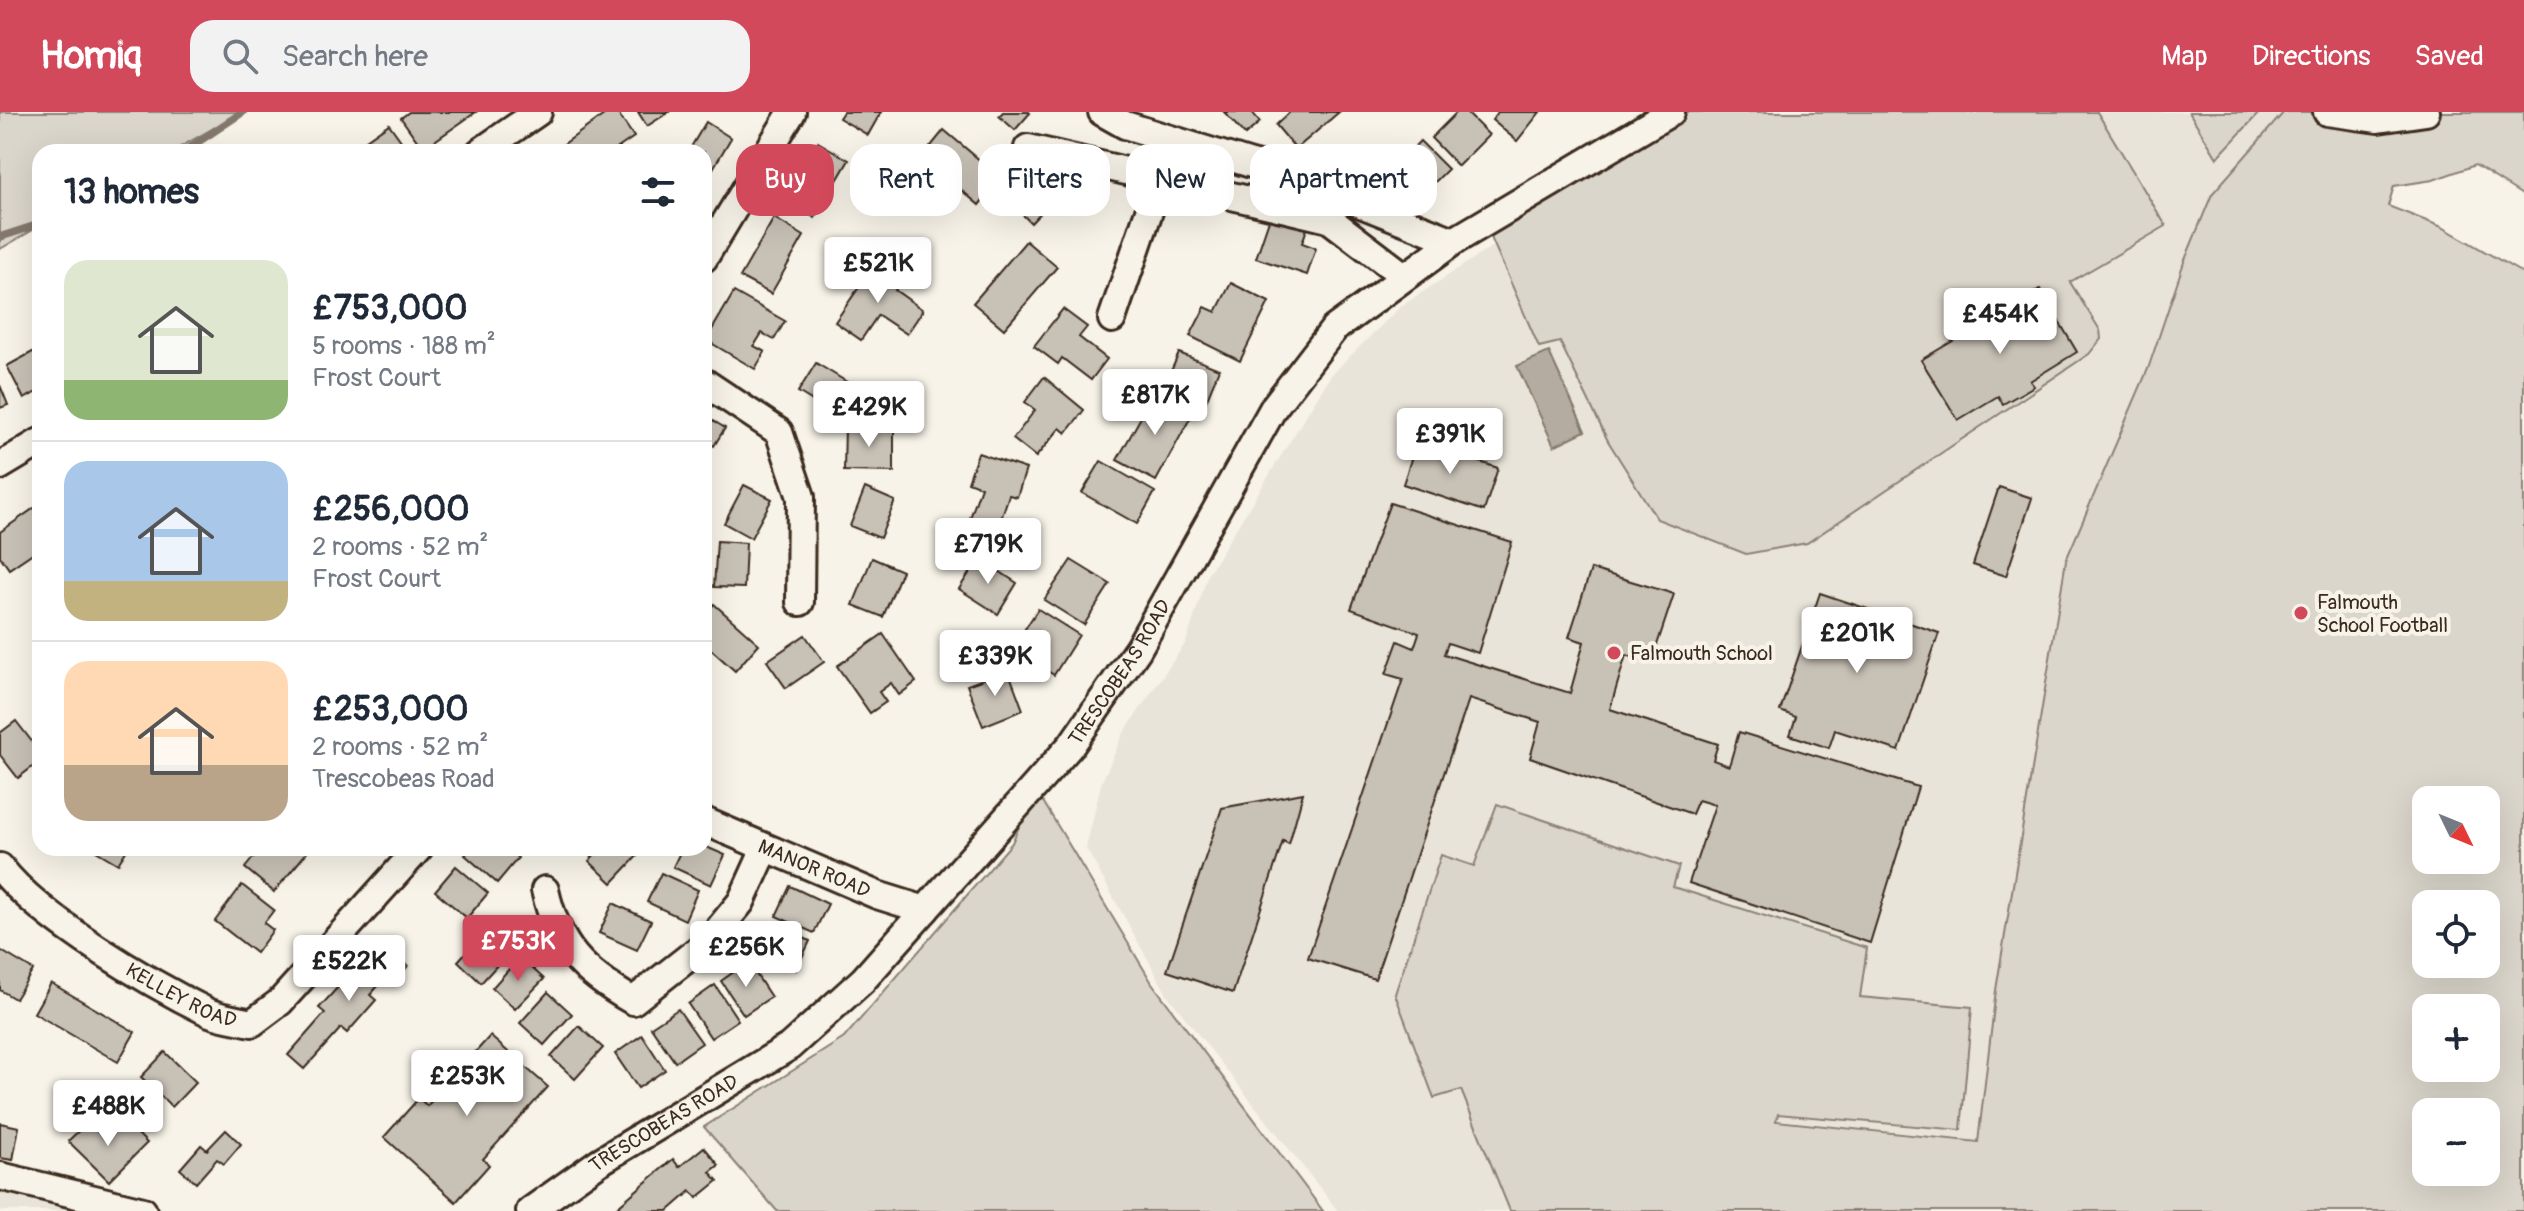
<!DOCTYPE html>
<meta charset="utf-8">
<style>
:root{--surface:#fff;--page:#f2f2f3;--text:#1f2937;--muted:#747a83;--line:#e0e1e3;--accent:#d1495b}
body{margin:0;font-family:Pangolin,sans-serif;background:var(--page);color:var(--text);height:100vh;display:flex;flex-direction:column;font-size:30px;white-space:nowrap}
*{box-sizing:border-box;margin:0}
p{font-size:26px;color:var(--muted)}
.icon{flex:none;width:44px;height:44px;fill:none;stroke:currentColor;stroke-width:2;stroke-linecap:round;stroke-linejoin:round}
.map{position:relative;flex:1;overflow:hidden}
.details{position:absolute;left:32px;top:32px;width:680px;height:712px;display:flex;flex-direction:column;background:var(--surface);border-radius:24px;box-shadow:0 8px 32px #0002}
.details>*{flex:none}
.top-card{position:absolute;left:736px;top:32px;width:760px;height:72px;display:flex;gap:16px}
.needle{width:52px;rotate:133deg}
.fabs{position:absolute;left:2412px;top:674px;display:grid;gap:16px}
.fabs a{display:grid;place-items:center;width:88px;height:88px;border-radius:16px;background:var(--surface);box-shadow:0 8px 32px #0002;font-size:40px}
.price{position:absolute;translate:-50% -68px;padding:0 18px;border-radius:8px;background:#fff;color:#222;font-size:26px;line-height:52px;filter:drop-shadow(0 2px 4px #0008)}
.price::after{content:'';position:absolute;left:50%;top:48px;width:24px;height:18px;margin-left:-12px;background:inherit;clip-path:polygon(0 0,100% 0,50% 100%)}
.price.active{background:var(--accent);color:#fff}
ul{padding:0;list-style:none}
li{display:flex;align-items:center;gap:24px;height:200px;padding:0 32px}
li+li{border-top:2px solid var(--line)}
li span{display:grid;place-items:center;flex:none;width:224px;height:160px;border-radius:24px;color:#555}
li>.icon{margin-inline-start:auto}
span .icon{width:96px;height:96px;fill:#fffc;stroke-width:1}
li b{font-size:34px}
h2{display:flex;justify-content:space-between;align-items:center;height:96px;padding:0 32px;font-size:34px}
.tag{padding:0 28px;border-radius:24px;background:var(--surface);box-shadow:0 8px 32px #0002;font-size:28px;line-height:72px}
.tag.active{background:var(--accent);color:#fff}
header{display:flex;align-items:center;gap:48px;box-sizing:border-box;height:112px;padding:0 40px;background:var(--accent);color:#fff}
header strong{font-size:38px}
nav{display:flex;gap:44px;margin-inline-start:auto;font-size:28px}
.search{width:560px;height:72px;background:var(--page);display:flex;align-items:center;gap:20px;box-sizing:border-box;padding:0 28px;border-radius:24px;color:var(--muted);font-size:30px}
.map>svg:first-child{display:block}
.built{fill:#e9e4d9}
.green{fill:#dbd6cb;stroke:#8b8074;stroke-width:2;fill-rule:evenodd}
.water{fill:#b4aca0;stroke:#84786c;stroke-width:2}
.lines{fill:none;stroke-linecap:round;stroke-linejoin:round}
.stream{stroke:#84786c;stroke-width:8}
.building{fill:#c8c1b6;stroke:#3b2a1e;stroke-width:2}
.minor-casing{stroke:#3b2a1e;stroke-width:32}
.minor{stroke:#f7f3e8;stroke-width:26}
.poi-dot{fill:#d1495b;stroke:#f7f3e8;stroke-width:3}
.labels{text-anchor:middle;stroke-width:8;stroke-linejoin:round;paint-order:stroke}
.poi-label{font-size:20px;fill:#3b2a1e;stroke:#f7f3e8;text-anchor:start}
.street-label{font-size:20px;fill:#3b2a1e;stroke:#f7f3e8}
</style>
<header>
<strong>Homiq</strong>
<div class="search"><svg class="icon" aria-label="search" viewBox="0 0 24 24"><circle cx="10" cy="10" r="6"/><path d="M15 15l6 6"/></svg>Search here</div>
<nav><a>Map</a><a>Directions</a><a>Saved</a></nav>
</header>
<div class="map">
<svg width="2524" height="1099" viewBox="0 0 2524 1099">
<rect width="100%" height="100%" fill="#f7f3e8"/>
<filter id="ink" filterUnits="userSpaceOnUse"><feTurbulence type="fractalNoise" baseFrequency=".0125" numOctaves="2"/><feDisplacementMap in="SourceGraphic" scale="16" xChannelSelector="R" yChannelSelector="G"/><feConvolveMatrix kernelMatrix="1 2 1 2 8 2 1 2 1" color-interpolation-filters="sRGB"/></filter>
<g filter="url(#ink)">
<g class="built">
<path d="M1681,0H2189L2217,46L2260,0H2284L2212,82L2184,150L2148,257L2061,472L1996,878L1978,1030L1776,1010L1555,1099H1338L1168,884L1086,736L1101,672L1123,622L1186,530L1208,462L1331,263L1400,195L1494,133L1486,114Z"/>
<path d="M0,1068L125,1099H0Z"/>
</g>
<g class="green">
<path d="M0,0H242L171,40H40V114L0,137Z"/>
<path d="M1681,0H2097L2166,114L2070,170L2100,218L2101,227L2089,242L1807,431L1746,442L1657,407L1608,329L1560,230L1539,235L1486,114Z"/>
<path d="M2189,0H2260L2217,46Z"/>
<path d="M2284,0H2524V84L2475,53L2433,68L2394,74L2388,94L2442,115L2524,162V1099H1510L1461,978L1434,986L1395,882L1441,743L1474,754L1497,692L1679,754L1673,775L1867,836L1860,885L1972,895L1961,1018L1778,1002L1776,1009L1978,1030L1996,878L2066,448L2148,257L2184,150L2212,82ZM2426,688H2486V748H2426ZM2426,792H2486V852H2426ZM2426,896H2486V956H2426ZM2426,1000H2486V1060H2426Z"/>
<path d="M1035,676L1152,871L1323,1099H777L704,1015L844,926L1012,731Z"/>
</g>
<path class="water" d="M1549,240L1585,319L1554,334L1517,254Z"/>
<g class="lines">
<g class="stream">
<path d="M183,40L243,0"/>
<path d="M0,125L40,112"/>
</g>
</g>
<g class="building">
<path d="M409,0H476L423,37L401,6Z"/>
<path d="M608,0H617L634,25L612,40H553Z"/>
<path d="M638,0H669L647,14Z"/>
<path d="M843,0H881L868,23L839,6Z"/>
<path d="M1003,0H1029L1030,1L1015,18L999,4Z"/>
<path d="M1224,0H1252L1260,10L1245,23Z"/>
<path d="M1290,0H1339L1296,37L1276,13Z"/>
<path d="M1457,0H1466L1489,23L1458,54L1431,26Z"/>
<path d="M1498,0H1540L1517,29L1492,8Z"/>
<path d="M706,10L731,26L711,60L704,56V40H688Z"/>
<path d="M389,12L409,40H349Z"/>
<path d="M944,18L1001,66L979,93L922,45Z"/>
<path d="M1420,29L1448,57L1417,88L1389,60Z"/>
<path d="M818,30L849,48L815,106L784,88Z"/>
<path d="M1044,65L1060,80L1031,111L1015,95Z"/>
<path d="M1271,102L1308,114L1302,131L1316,136L1307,163L1256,146Z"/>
<path d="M774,106L804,124L771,182L740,165Z"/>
<path d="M1026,129L1057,155L1004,217L973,191Z"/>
<path d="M875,152L901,170L895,178L923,198L907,222L878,203L861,228L835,210Z"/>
<path d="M1231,171L1269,190L1240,249L1190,224L1205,195L1216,200Z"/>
<path d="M2040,177L2077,240L2030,269L2034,274L2003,292L1998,284L1958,308L1921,248Z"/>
<path d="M734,180L785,209L774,228L762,221L754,234L765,240L755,257L706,228Z"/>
<path d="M1063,197L1087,215L1079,225L1107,247L1091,268L1062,246L1058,252L1034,234Z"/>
<path d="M40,236V278L24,287L7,254Z"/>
<path d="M1179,241L1219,257L1205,292L1164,275Z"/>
<path d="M816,251L855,275L837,304L798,280Z"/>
<path d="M1044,265L1084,298L1066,321L1060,316L1036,345L1013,327L1035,298L1025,290Z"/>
<path d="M0,273L8,293L0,296Z"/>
<path d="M1155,280L1193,301L1156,369L1117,348Z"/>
<path d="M704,303L725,316L714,334L704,328Z"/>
<path d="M845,314H894V360L844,359Z"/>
<path d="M1417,329L1498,356L1484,399L1403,372Z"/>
<path d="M978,341L1026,357L1017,385L1009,383L997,419L969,409L981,375L968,370Z"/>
<path d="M1101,349L1155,380L1137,412L1082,381Z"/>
<path d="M744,373L772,387L751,426L724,411Z"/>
<path d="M1999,375L2032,386L2006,464L1973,453Z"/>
<path d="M865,376L895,389L880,426L850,414Z"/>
<path d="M1390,391L1512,430L1478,541L1448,531L1444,542L1570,581L1584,530L1569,525L1591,457L1674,482L1651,551L1626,543L1610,597L1718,632L1713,648L1729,654L1739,620L1918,675L1870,831L1689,771L1715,693L1698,688L1692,702L1530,646L1540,610L1469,587L1375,867L1308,846L1403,567L1386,562L1398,529L1414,536L1419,521L1351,497Z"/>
<path d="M40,392V436L9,457L0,444V420Z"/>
<path d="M717,429L746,431L744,476L714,475Z"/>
<path d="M872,446L902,459L883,505L853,493Z"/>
<path d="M979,446L1017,471L998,502L959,477Z"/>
<path d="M1071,448L1110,472L1084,513L1044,488Z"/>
<path d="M1820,481L1939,521L1899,639L1835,618L1829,636L1790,623L1796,605L1780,599Z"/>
<path d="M714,492L759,532L735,559L704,531V503Z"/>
<path d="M1038,497L1079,523L1054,563L1024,545L1034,528L1023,520Z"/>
<path d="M883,522L916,570L899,583L891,571L879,580L886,590L870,601L837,554Z"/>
<path d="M805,523L824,550L786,576L767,549Z"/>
<path d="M1008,558L1023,598L983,614L967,573Z"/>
<path d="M16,609L40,640V649L18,666L0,643V621Z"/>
<path d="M1303,681L1289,732L1283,729L1233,881L1167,859L1222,696Z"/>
<path d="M704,734L725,743L711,773L673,755L682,736Z"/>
<path d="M98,736H128L118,752L96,739Z"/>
<path d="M261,736H306L309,738L274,780L245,756Z"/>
<path d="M472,736H506L518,746L497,771L465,743Z"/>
<path d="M600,736H637L641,740L612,771L589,749Z"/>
<path d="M456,754L488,781L467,806L435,779Z"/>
<path d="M661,761L698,778L685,808L647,790Z"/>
<path d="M242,773L274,798L264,811L273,818L256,841L215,809Z"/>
<path d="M790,774L828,792L814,821L776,804Z"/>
<path d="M613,791L651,809L637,838L599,821Z"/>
<path d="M772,811L810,829L796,858L759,841Z"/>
<path d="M486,818L509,840L481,871L458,849Z"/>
<path d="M379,828L408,854L394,869L388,863L370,883L376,888L347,921L341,916L304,957L288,943L325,901L319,896L348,864L353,869L372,848L366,843Z"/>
<path d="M0,838L33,858L15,887L0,878Z"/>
<path d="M520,845L544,867L515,897L492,876Z"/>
<path d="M748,850L771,885L744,903L721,869Z"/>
<path d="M51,871L135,920L118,950L34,901Z"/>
<path d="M715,873L738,908L711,926L688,892Z"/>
<path d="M548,880L572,902L544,933L520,911Z"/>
<path d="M678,897L702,931L675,950L651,915Z"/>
<path d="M579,914L603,936L575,967L551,945Z"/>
<path d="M642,923L665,958L638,976L615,942Z"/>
<path d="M490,924L548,975L483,1047L489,1053L456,1090L384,1025L419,986L427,994Z"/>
<path d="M165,940L196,970L172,995L141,965Z"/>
<path d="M124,1008L147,1031L109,1069L68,1029L88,1010L105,1027Z"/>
<path d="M0,1011L19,1015L13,1048L0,1046Z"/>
<path d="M226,1018L241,1032L224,1052L217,1047L196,1071L180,1057L201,1033L207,1038Z"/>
<path d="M704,1035L719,1053L710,1060L718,1069L697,1086L691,1079L668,1099H620L617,1095L673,1047L679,1055Z"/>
</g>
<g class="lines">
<defs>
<g id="minor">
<path d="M1102,0L1125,13L1290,64L1454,129"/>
<path d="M2327,0L2378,7L2426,0"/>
<path d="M1028,36L1329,107L1404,164"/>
<path d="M480,40L538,0"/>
<path d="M704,146L792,0"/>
<path d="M1112,207L1160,67"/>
<path d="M704,270L779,320L801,385L800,490"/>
<path d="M0,354L40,330"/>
<path id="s1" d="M704,709L877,783L925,798"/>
<path id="s2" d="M0,755C41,808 149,871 210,901C223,906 239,908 252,911L280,890L419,736"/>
<path d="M545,778C558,836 583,860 633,889L708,830L741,790L765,737"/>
<path d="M0,1064L143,1099"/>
<path id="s3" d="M530,1099L599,1050L789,935L863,868L1072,632L1138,537L1274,295L1334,217L1454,129L1671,0"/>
</g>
</defs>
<use href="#minor" class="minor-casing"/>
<use href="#minor" class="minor"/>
</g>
</g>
<g class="poi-dot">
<circle cx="2301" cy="501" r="8"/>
<circle cx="1614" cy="541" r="8"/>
</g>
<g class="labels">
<g class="poi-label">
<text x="2317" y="497">Falmouth<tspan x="2317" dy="23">School Football</tspan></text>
<text x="1630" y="548">Falmouth School</text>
</g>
<g class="street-label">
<text dy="7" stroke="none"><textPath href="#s3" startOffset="808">TRESCOBEAS ROAD</textPath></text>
<text dy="7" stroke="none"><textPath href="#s1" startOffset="120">MANOR ROAD</textPath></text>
<text dy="7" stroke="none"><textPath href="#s2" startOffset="224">KELLEY ROAD</textPath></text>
<text dy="7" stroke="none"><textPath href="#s3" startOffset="160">TRESCOBEAS ROAD</textPath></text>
</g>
</g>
</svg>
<div class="fabs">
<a><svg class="needle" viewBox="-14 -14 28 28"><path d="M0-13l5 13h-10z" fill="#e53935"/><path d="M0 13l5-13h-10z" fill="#747a83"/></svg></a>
<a><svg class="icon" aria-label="locate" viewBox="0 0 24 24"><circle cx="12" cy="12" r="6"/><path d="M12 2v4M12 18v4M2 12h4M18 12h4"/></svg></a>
<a>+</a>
<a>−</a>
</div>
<b class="price" style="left:878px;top:193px">£521K</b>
<b class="price" style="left:2000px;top:244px">£454K</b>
<b class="price" style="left:1155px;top:325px">£817K</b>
<b class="price" style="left:869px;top:337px">£429K</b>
<b class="price" style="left:1450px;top:364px">£391K</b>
<b class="price" style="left:988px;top:474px">£719K</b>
<b class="price" style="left:1857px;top:563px">£201K</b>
<b class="price" style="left:995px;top:586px">£339K</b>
<b class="price active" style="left:518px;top:871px">£753K</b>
<b class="price" style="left:746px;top:877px">£256K</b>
<b class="price" style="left:349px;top:891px">£522K</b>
<b class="price" style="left:467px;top:1006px">£253K</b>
<b class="price" style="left:108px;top:1036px">£488K</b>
<div class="top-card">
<a class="tag active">Buy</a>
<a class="tag">Rent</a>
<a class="tag">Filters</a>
<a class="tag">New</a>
<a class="tag">Apartment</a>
</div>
<section class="details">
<h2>13 homes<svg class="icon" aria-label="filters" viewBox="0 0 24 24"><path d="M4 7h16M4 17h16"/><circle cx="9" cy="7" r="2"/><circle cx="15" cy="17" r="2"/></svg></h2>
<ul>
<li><span style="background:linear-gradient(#dfe7d0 75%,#8fb573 0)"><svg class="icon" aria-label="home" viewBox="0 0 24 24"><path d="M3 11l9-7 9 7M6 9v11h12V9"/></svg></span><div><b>£753,000</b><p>5 rooms · 188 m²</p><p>Frost Court</p></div></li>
<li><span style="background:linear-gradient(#a9c7e8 75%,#c2b280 0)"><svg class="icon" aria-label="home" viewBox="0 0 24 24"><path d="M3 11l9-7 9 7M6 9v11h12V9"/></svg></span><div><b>£256,000</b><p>2 rooms · 52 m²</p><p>Frost Court</p></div></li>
<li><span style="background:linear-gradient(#ffd9b3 65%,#b9a48a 0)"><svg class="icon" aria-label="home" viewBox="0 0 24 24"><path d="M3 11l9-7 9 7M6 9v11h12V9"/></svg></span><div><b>£253,000</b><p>2 rooms · 52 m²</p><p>Trescobeas Road</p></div></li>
</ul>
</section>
</div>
